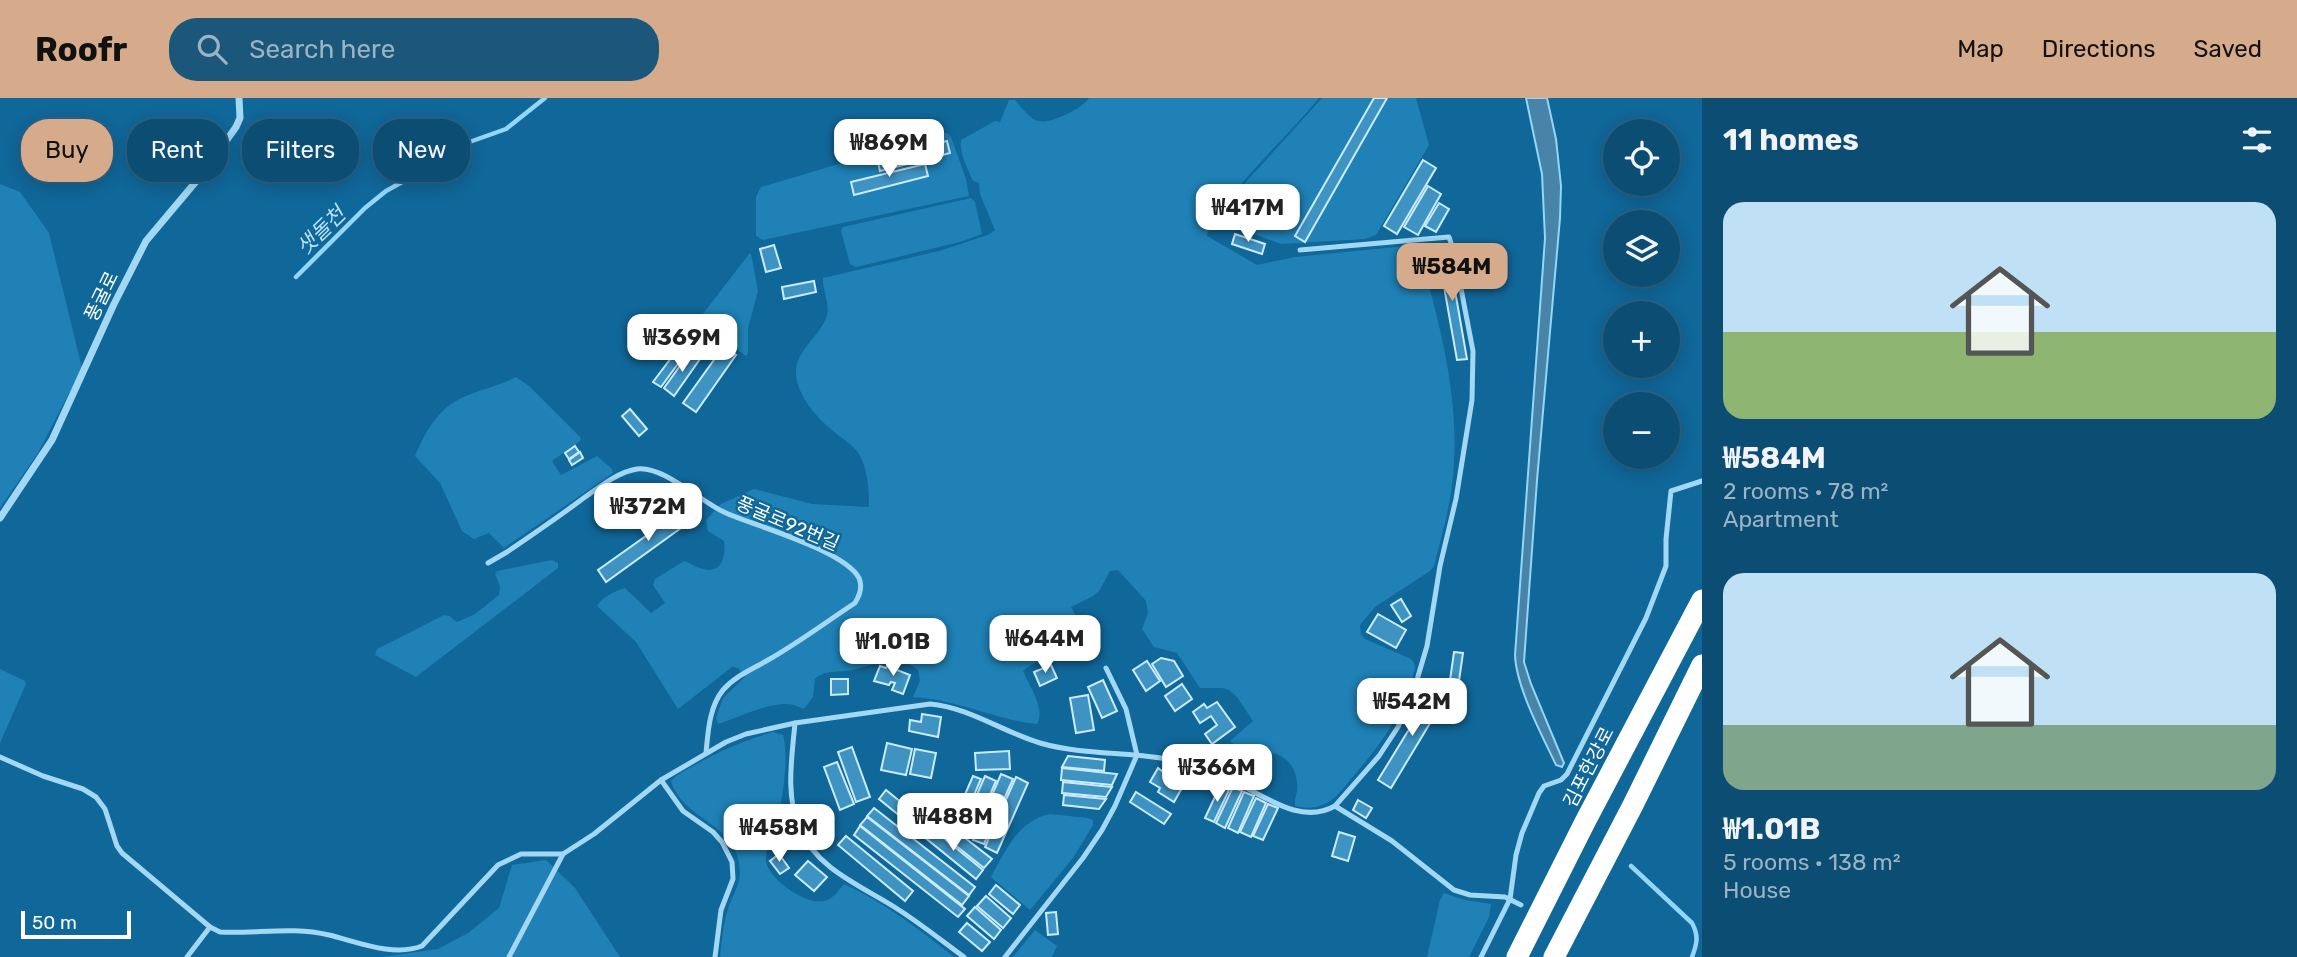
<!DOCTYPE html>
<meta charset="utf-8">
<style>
:root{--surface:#0c4d73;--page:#1a577b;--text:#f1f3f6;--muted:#9ab4c4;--line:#2c6485;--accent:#d6ab8b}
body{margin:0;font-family:Rubik,"Noto Sans KR",sans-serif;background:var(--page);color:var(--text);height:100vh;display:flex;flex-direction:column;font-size:26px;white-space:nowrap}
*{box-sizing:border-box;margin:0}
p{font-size:23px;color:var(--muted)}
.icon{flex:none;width:38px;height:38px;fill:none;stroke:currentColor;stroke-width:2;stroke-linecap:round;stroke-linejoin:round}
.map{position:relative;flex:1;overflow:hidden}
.panel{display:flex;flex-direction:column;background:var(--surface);width:595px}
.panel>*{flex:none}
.top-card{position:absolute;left:21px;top:21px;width:665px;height:63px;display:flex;gap:14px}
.tools{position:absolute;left:1603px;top:21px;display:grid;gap:14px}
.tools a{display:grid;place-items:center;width:77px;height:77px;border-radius:50%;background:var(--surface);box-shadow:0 4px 18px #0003,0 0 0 2px var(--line);font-size:35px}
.scale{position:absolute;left:21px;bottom:18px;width:110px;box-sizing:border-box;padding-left:7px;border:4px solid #fff;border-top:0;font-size:19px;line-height:24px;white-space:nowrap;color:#fff;-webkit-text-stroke:5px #106799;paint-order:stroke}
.price{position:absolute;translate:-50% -60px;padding:0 16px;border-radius:14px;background:#fff;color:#222;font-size:23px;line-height:46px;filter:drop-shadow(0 2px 4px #0008)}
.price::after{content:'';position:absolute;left:50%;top:42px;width:21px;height:16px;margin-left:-10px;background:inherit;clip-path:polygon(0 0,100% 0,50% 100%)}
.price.active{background:var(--accent);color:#111}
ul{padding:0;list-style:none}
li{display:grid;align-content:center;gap:14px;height:371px;padding:0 21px}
li span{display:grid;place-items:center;height:217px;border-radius:21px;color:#555}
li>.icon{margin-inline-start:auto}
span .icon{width:126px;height:126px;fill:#fffc;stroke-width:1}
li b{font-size:30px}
h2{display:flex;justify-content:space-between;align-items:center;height:84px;padding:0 21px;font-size:30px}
.chip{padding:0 24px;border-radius:28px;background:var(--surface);box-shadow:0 4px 18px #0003,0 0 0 2px var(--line);font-size:24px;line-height:63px}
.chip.active{background:var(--accent);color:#111}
header{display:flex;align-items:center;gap:42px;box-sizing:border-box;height:98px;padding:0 35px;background:var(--accent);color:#111}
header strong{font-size:33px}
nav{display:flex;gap:38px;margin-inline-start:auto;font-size:24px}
.search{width:490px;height:63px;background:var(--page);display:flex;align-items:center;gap:18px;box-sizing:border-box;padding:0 24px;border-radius:28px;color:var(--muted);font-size:26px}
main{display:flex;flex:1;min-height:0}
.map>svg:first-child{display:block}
.green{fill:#1f81b6}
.water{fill:#4784a7;stroke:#94d6f8;stroke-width:2}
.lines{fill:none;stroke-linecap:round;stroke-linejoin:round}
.stream{stroke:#94d6f8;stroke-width:4.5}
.building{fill:#3e93c2;stroke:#cbecfe;stroke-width:2}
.lane{stroke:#a2d8f4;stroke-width:5}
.street{stroke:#a2d8f4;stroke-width:7}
.highway{stroke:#fff;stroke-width:21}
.labels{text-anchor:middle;stroke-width:5;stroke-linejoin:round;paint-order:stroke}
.street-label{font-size:19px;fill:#fff;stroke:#106799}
.water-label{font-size:21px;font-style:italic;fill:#b7e4fb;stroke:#106799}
</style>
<header>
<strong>Roofr</strong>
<div class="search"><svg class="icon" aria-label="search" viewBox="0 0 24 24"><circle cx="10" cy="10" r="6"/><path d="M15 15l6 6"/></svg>Search here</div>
<nav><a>Map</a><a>Directions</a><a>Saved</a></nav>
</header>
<main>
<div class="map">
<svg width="1702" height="859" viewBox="0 0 1702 859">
<rect width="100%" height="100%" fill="#106799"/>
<g class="green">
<path d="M1089,0H1319C1288,38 1251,70 1223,110C1217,119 1209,128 1207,138L1257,167L1295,159L1416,147L1419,151C1438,221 1458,290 1454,363C1453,399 1443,433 1434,468L1430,473L1375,509L1360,527L1361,537L1365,541L1411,561L1414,565L1415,570C1405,614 1380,648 1350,682C1342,692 1334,703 1322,707C1313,711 1304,710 1295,708C1294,702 1297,697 1297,691C1299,673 1286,653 1266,655L1253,664L1230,643L1253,623L1237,599L1229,592L1222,590H1200L1177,555L1154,549L1142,531L1148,515L1146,503L1118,472L1110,473L1099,493L1093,498L1071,509C1079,524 1090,543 1090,560C1066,551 1044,557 1023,573C1029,588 1046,610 1037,626C995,622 956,601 913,599L920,583L918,572C893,553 877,567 853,572C839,575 826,571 815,581L813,599L804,611C800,610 797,608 794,607C774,601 736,621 718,626L716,620L723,600L745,579L738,570L732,569L678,611L636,544L597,508C602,499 615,493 625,490L651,515L665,505L653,487L655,481L684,463C690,464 694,469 700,470C722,478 726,459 724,443L708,433L706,422L721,406L754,391L812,406L869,409C869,392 868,371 859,356C852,345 840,340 831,331C817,320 801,301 797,283C790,254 820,241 827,217C830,205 822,191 823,180L939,153L988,137L995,132L980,96L979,85L973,83C968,71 959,55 961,42L995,23L1000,24L1009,2H1015C1035,26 1038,29 1067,16C1075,12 1084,7 1089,0Z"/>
<path d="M1322,0H1416L1429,47L1376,137L1365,141L1281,146L1219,123L1245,85Z"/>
<path d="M944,35H947L951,39L966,81L969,98L763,142L756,138V99L761,89Z"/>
<path d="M0,86L20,94L49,135L82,270L38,355L0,410Z"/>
<path d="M971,100L975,104L982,136L960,144L869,166L856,169L850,166L841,133L843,129Z"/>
<path d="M749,156H751L758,193L748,230V255L746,258L699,221Z"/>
<path d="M516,279L529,288L581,340L580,343L552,363L561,377L597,358L612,371L613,375L504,450L489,435L474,441L462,433L440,385L415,358C425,334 439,309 464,299C481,291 499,288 516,279Z"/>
<path d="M552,462L558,465V470L416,579L375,557L377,551L444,517L449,518L457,524L475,516L499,497L500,488L495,476L497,473Z"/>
<path d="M0,571L25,583L26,586L0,645Z"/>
<path d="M773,634L783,637C789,656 783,702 777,722C774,734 765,751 766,763C768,781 807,808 824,803C833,801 838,793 844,786C884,804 920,832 954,859H720C722,843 723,826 728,811C731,799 740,788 740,775C740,724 683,724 671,683L676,678C707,659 737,644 773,634Z"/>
<path d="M1050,716L1088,720L1093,722V727L1073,760L1030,812L991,779C1005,753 1019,722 1050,716Z"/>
<path d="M546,762L575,790L620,859H381L438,851L468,835L499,810L512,767Z"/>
<path d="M1444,795L1465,802L1491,806L1489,819L1469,859H1427L1440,802Z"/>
<path d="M1035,832L1057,848L1052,859H1013Z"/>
</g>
<path class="water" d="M1526,0H1547L1556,41L1561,88L1560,120L1537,382L1524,564L1531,586L1564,665L1562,669L1556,667C1542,637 1516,589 1515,557L1545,140L1542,76Z"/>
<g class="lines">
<g class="stream">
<path d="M296,179L365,110L386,93L431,68L461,47L506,31L545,0"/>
<path d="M1631,768L1692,825C1699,838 1697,846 1692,859"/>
</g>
</g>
<g class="building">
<path d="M1374,0H1387L1305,144L1295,138Z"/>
<path d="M947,43L950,55L880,73L877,60Z"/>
<path d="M1423,62L1436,70L1397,136L1384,128Z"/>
<path d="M925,66L928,78L854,97L851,84Z"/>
<path d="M1428,88L1441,96L1418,137L1404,129Z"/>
<path d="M1439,105L1449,111L1436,134L1425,128Z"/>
<path d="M1235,136L1265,146L1262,156L1232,146Z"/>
<path d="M774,147L781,170L766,174L760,151Z"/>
<path d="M1434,147L1441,187L1432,189L1424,148Z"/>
<path d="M1447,147L1467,261L1457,262L1437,149Z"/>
<path d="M814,183L816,194L784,201L782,189Z"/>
<path d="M697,227L722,246L715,256L690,236Z"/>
<path d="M688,237L700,246L694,255L682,245Z"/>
<path d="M681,247L688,252L661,289L653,284Z"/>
<path d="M724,248L736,257L696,314L683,305Z"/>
<path d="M690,254L700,261L674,298L664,290Z"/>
<path d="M630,311L647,331L639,338L622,318Z"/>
<path d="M575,348L579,354L569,361L565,355Z"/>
<path d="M580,354L583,360L572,367L569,362Z"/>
<path d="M691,406L699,417L606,484L598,472Z"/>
<path d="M1401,501L1411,518L1402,524L1391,507Z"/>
<path d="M1378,516L1406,532L1396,550L1367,534Z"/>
<path d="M1454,554L1463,555L1459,583L1450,582Z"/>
<path d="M1161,560L1174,563L1183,578L1166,589L1152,566Z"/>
<path d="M1147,563L1160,583L1146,593L1133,572Z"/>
<path d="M1051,567L1057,580L1040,588L1034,574Z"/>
<path d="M880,568L886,570L887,568L910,577L903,596L892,592L895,585L891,584L889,587L874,583Z"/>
<path d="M831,581H848V596L831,597Z"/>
<path d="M1103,582L1117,613L1102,620L1088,589Z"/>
<path d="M1182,586L1192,601L1175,613L1165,598Z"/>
<path d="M1435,589L1447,597L1391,690L1378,682Z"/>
<path d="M1088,597L1094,632L1076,635L1070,600Z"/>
<path d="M1217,604L1235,629L1212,646L1205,636L1217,627L1211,618L1200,625L1193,614L1204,606L1207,610Z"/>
<path d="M922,616L941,619L938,639L909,633L910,622L921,624Z"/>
<path d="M887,645L912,651L906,677L881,672Z"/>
<path d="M852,649L870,699L856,704L838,654Z"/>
<path d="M915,651L936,655L931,680L910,676Z"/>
<path d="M1009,653L1010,671L976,672L975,655Z"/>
<path d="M1068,658L1105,662L1104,673L1062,669Z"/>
<path d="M837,664L854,706L840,712L824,669Z"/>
<path d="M1166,668L1183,678L1178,688L1182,690L1174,704L1158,694L1160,690L1150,684L1158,670L1162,673Z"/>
<path d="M1062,670L1117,676L1112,687L1061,682Z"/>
<path d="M1001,676L1013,681L984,746L973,742Z"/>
<path d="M973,678L981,681L961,727L953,724Z"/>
<path d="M985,678L996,683L973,736L962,731Z"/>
<path d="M1016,679L1028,685L997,755L985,749Z"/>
<path d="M1063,684L1112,689L1106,699L1062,695Z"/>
<path d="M1220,688L1229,692L1214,724L1205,720Z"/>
<path d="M1233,689L1242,693L1225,730L1216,725Z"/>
<path d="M886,692L918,718L911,727L879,701Z"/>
<path d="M1136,694L1171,716L1164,726L1130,704Z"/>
<path d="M1244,694L1254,698L1238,735L1228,730Z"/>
<path d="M910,697L925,709L919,716L904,705Z"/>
<path d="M1064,697L1106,701L1099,711L1063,707Z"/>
<path d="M1256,700L1266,705L1251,739L1240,734Z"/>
<path d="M1358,702L1372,710L1366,720L1353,712Z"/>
<path d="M1268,706L1278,710L1263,742L1253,738Z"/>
<path d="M874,710L975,789L969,797L867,718Z"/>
<path d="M867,719L969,798L962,807L860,727Z"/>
<path d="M938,719L992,761L984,770L931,728Z"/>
<path d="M860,728L965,811L958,819L854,737Z"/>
<path d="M930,729L983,772L976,781L923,738Z"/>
<path d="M1339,734L1355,739L1348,763L1332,758Z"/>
<path d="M846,738L913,793L905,803L838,747Z"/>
<path d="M779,756L789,770L780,776L770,763Z"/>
<path d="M808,763L827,779L814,793L795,777Z"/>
<path d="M996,787L1020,807L1013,816L989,796Z"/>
<path d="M986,798L1011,820L1003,830L977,808Z"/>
<path d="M975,809L1001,832L994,841L967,818Z"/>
<path d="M1056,814L1058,836L1048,837L1046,815Z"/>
<path d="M967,825L990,844L982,853L959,834Z"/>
</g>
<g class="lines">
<g class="lane">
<path d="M1300,152L1449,139L1454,154L1473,253L1472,302L1456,401L1440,468L1427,548L1411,602L1398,629L1379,658L1335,708"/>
<path d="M488,465L507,454C532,437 557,420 581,402C597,391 617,374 637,371C663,367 702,405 726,415C755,428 844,452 859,480C863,489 860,497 855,505C826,524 798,545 768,562C753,571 735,578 723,592C709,609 708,635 706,655"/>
<path d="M795,625C792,659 785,699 800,731C817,772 864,789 899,812C921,826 942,843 964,859"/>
<path d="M0,659L43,678L83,691L96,699L105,711L117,748L122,755L210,829L220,834C256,836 293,828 329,837C358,844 393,859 422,848L498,767L521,756H563L594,736L661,682L726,644L746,636L795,625L930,606C968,609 1003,634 1040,645C1092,660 1150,651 1202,670C1215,675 1229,681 1241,687C1270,702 1303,726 1335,708L1392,743L1454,792L1470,797L1505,799L1521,807"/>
<path d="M661,682L683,713L713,734L722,744L732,764L733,781L721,812L715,859"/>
<path d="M187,859L210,829"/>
<path d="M509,859L563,756"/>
<path d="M1005,859L1083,760L1102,732L1115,708L1137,657L1126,611L1106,570"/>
<path d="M1481,859L1510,801L1516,757L1522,735L1539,695L1544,688L1561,682L1567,676L1646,520L1666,468V441L1671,393L1702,383"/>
</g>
<path class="street" d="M0,420L52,342L114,206L146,143L204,74L236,29L240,20L239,0"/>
<g class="highway">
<path d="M1517,859L1585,724L1702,502"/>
<path d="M1554,859L1633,707L1702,567"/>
</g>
</g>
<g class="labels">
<g class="street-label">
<text transform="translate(101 198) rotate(-64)" y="7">풍굴로</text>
<text transform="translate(788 425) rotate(23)" y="7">풍굴로92번길</text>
<text transform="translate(1588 669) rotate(-63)" y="7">김포한강로</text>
</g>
<g class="water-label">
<text transform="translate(321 133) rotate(-44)" y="7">샛돌천</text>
</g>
</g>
</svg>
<div class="tools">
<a><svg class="icon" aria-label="locate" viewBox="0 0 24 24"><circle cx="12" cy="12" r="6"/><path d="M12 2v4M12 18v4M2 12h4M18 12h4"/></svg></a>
<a><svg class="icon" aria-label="layers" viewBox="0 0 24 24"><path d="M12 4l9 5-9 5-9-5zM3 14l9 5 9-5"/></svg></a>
<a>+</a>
<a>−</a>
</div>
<div class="scale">50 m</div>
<b class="price" style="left:889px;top:81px">₩869M</b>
<b class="price" style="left:1248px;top:146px">₩417M</b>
<b class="price active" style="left:1452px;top:205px">₩584M</b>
<b class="price" style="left:682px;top:276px">₩369M</b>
<b class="price" style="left:648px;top:445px">₩372M</b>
<b class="price" style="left:1045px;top:577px">₩644M</b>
<b class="price" style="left:893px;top:580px">₩1.01B</b>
<b class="price" style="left:1412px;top:640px">₩542M</b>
<b class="price" style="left:1217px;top:706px">₩366M</b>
<b class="price" style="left:953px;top:755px">₩488M</b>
<b class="price" style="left:779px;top:766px">₩458M</b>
<div class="top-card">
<a class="chip active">Buy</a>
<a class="chip">Rent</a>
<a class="chip">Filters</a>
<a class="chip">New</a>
</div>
</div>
<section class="panel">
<h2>11 homes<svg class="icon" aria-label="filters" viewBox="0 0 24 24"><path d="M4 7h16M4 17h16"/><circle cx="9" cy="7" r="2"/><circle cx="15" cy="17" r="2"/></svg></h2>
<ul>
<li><span style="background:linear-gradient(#bfe0f5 60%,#8fb573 0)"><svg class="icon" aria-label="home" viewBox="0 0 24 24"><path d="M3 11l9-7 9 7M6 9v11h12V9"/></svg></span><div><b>₩584M</b><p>2 rooms · 78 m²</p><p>Apartment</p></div></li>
<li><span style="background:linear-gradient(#bfe0f5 70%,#7fa58c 0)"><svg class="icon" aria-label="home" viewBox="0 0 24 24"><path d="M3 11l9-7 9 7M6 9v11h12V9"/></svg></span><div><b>₩1.01B</b><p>5 rooms · 138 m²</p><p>House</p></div></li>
</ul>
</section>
</main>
